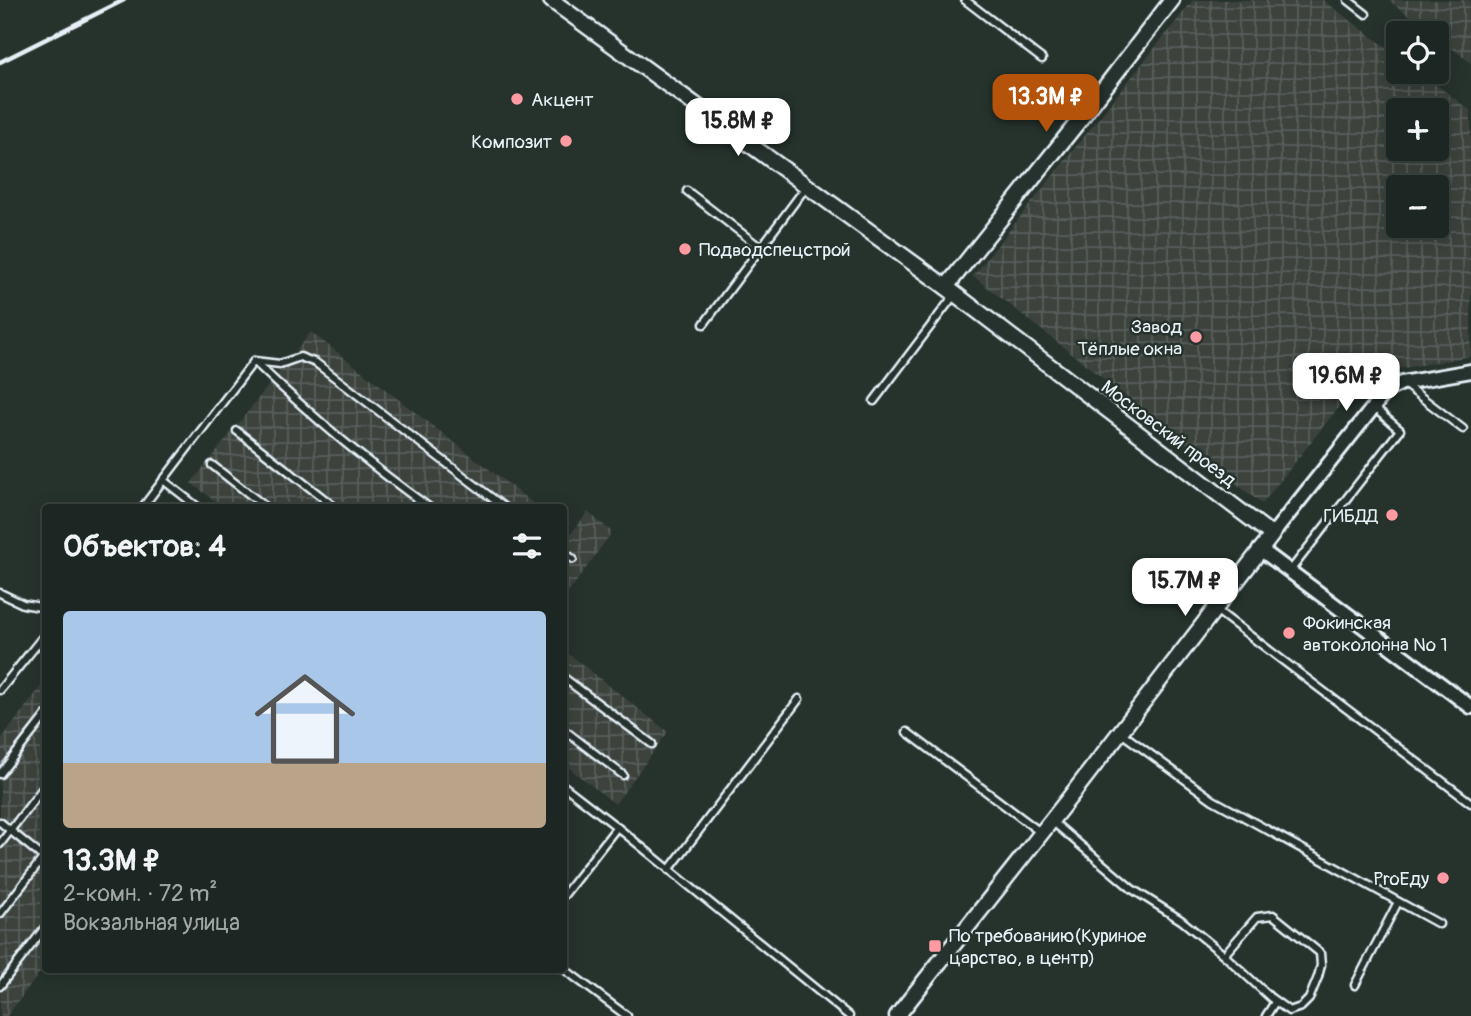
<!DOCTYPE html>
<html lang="ru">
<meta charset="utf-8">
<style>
:root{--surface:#1c2622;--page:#29322f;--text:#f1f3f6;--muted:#a0a5a5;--line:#3a4340;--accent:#b45309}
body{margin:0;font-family:Pangolin,sans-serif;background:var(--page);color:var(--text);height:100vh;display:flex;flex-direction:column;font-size:26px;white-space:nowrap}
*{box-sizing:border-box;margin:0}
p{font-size:23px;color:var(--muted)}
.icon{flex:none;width:38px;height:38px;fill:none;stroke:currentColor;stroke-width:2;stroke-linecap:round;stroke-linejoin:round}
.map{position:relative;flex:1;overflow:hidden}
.panel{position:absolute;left:42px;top:504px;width:525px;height:469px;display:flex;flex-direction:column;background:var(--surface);border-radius:7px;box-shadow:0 4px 18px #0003,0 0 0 2px var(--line)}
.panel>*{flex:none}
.buttons{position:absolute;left:1386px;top:21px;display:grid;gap:14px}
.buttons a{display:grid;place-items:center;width:63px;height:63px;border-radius:7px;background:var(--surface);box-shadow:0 4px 18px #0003,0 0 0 2px var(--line);font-size:35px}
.price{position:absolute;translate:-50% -60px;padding:0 16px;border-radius:14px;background:#fff;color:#222;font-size:23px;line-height:46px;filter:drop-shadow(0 2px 4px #0008)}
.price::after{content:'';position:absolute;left:50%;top:42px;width:21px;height:16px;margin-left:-10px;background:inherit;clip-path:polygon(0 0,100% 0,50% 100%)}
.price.current{background:var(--accent);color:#fff}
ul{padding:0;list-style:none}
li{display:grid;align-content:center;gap:14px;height:371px;padding:0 21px}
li+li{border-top:2px solid var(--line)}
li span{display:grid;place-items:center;height:217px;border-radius:7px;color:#555}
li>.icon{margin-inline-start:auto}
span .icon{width:126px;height:126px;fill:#fffc;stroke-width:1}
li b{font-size:30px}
h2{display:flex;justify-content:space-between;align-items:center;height:84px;padding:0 21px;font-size:30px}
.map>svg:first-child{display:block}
.industrial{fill:url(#industrial-grid);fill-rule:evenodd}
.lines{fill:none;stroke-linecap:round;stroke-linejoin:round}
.service-casing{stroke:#e8f1f8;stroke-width:11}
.minor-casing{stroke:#e8f1f8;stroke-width:18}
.tertiary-casing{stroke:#e8f1f8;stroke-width:19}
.service{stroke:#26332d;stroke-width:6}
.minor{stroke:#26332d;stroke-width:12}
.tertiary{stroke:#26332d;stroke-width:14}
.rail{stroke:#e8f1f8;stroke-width:4.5}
.poi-dot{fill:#ff9aa2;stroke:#26332d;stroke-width:2.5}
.labels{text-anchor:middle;stroke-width:5;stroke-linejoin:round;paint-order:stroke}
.poi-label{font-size:19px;fill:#e8f1f8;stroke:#26332d;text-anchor:start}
.street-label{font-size:19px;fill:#e8f1f8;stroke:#26332d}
</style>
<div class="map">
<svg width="1471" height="1016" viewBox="0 0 1471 1016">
<defs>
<pattern id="industrial-grid" width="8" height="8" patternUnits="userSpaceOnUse" patternTransform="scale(1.75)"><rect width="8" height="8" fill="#3c423e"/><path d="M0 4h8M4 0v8" fill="none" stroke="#585e5b"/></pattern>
</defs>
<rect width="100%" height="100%" fill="#26332d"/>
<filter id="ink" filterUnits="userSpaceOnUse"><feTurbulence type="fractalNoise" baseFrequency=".0143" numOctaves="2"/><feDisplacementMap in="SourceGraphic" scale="14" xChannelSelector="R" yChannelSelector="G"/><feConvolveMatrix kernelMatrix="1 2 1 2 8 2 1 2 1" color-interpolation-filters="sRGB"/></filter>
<g filter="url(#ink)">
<g class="industrial">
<path d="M1193,0H1323L1398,56V72H1419L1471,111V356L1364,375L1262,504L973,276ZM1398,110H1437V149H1398ZM1437,187V226H1398V187Z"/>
<path d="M1388,0H1471V63L1437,37V33H1432Z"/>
<path d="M311,332L538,507H223L191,483Z"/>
<path d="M588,512L612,532L564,599V528L571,533Z"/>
<path d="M564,650L668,732L615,804L564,764Z"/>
<path d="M45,681V966L7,1016H0V741Z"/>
</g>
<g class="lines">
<defs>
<g id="service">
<path d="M965,0L1042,59"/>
<path d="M1348,0L1366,14"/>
<path d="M687,191L761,248"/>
<path d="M704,324L806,187"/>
<path d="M254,361C309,414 368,464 430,508"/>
<path d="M1404,384L1463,429"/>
<path d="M874,401L955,294"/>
<path d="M237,431L336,508"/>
<path d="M212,465L267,508"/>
<path d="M163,480L199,508"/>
<path d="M142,508L254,361L280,364L300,357L316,363L505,508"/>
<path d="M564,552L573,559"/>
<path d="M1290,571L1400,430L1373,407"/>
<path d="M0,593L23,604L46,608"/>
<path d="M1216,610L1471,803"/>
<path d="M564,678L652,744"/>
<path d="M0,690L46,633"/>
<path d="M564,730L623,775"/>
<path d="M907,732L1040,832"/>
<path d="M1120,732L1213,800L1439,924"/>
<path d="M0,774L46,715"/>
<path d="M564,786L617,827L849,1016"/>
<path d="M1052,821L1132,889L1181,920L1224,955L1271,998L1289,1011L1301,1007L1309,999L1318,977L1321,965L1320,953L1273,915L1257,917L1224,955"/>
<path d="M0,822L44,858"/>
<path d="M0,844L46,784"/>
<path d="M669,870L799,699"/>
<path d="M564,895L617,827"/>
<path d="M0,914L46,854"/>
<path d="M564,969L627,1016"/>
<path d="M1355,985L1398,902"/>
<path d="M0,986L46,926"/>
<path d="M1266,1016L1275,1002"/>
</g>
<g id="minor">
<path d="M1272,535L1387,390L1402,383L1471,371"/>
<path d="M1260,549L1471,707"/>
</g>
<g id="tertiary">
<path d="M551,0L946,287L1272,535L1070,797L897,1016"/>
<path d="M946,287L1078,122L1172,0"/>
</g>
</defs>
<use href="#service" class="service-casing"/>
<use href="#minor" class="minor-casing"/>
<use href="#tertiary" class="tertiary-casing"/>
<use href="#service" class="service"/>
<use href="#minor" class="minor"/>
<use href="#tertiary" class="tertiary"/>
<path class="rail" d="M0,62L124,0"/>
</g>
</g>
<g class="poi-dot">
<circle cx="517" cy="99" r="7"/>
<circle cx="566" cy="141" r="7"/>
<circle cx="685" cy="249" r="7"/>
<circle cx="1196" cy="337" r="7"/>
<circle cx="1392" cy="515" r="7"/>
<circle cx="1289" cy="633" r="7"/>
<circle cx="1443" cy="878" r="7"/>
<rect x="928" y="939" width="14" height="14" rx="3.5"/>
</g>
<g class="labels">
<g class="poi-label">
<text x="531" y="106">Акцент</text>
<text x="552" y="148" text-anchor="end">Композит</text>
<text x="699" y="256">Подводспецстрой</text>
<text x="1182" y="333" text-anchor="end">Завод<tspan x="1182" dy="22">Тёплые окна</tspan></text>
<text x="1378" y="522" text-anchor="end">ГИБДД</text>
<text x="1303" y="629">Фокинская<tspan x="1303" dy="22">автоколонна № 1</tspan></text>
<text x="1429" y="885" text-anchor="end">ProЕду</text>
<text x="949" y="942">По требованию(Куриное<tspan x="949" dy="22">царство, в центр)</tspan></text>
</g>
<g class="street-label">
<text transform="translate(1169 433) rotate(37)" y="7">Московский проезд</text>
</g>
</g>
</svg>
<div class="buttons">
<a><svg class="icon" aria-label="locate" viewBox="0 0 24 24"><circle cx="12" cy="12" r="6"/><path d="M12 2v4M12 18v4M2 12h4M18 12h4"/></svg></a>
<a>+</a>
<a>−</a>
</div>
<b class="price current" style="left:1046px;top:134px">13.3M ₽</b>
<b class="price" style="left:738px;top:158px">15.8M ₽</b>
<b class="price" style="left:1346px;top:413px">19.6M ₽</b>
<b class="price" style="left:1185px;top:618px">15.7M ₽</b>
<section class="panel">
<h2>Объектов: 4<svg class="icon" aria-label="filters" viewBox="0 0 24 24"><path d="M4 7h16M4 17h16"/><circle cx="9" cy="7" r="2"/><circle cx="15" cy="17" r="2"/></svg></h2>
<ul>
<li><span style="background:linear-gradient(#a9c7e8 70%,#b9a48a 0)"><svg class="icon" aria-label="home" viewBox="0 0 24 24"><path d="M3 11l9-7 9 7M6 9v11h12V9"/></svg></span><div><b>13.3M ₽</b><p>2-комн. · 72 m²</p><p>Вокзальная улица</p></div></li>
</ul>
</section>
</div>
